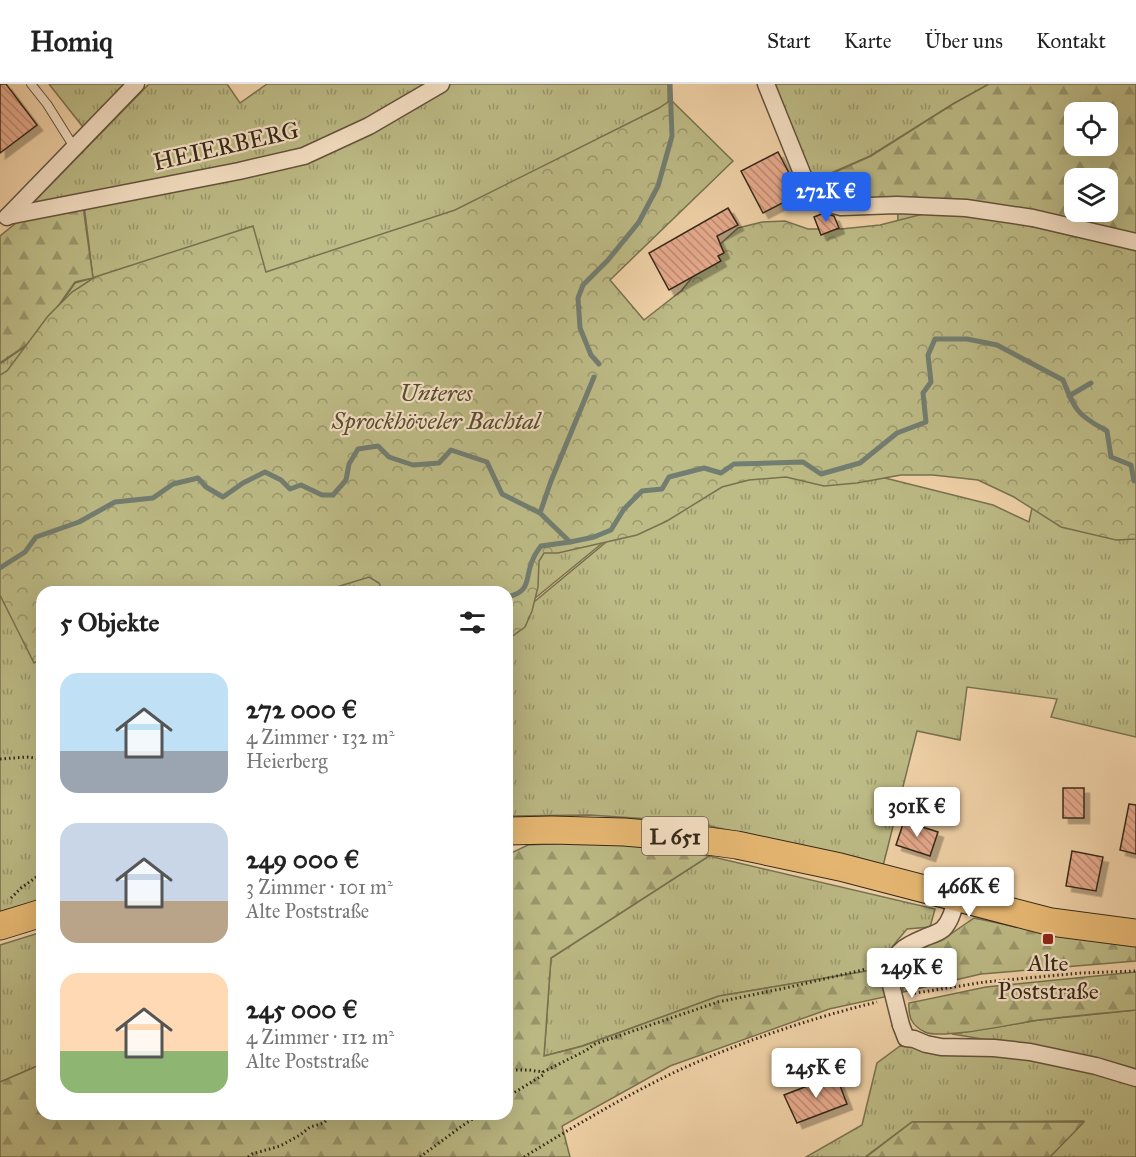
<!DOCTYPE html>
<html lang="de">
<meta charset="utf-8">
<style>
:root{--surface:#fff;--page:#f6f6f6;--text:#222;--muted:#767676;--line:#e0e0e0;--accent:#2563eb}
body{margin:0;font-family:"IM FELL Great Primer",serif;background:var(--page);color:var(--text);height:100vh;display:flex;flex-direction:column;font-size:22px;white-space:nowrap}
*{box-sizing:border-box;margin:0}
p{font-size:20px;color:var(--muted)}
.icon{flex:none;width:33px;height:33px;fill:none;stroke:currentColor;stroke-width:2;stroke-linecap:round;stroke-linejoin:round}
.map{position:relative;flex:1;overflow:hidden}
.sheet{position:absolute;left:36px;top:502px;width:477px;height:534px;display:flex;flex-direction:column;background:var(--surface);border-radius:18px;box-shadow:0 6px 24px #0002}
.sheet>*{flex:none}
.tools{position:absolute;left:1064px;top:18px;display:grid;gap:12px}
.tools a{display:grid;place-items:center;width:54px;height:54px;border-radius:12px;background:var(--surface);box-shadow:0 6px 24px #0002;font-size:30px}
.price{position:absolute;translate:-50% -51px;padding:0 14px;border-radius:6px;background:#fff;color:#222;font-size:20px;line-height:39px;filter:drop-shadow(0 2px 3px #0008)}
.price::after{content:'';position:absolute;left:50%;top:36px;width:18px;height:14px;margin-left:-9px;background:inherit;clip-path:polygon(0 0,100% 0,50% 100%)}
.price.on{background:var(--accent);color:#fff}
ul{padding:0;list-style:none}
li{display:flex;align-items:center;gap:18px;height:150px;padding:0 24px}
li span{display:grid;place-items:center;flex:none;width:168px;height:120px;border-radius:18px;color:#555}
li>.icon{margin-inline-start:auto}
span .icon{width:72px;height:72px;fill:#fffc;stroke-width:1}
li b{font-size:26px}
h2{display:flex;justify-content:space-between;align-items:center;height:72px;padding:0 24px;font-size:26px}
header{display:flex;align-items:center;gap:36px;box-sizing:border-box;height:84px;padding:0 30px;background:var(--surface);border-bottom:2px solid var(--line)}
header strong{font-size:28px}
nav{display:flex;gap:33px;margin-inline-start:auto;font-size:21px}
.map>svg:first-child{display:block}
.grass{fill:url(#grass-tufts);stroke:#787250;stroke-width:1.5}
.forest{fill:url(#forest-firs);stroke:#787250;stroke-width:1.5;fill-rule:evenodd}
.park{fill:url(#park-crowns);stroke:#787250;stroke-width:1.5}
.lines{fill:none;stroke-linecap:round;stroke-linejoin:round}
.stream{stroke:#727e72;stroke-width:5}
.building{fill:url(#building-back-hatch);stroke:#342819;stroke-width:1.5;filter:url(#shadow)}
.service-casing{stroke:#64533d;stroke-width:10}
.minor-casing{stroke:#64533d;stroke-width:19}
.primary-casing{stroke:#342819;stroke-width:29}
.path{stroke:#342819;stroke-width:3;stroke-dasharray:1.5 3;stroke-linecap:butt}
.service{stroke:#f7e2c7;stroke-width:8}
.minor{stroke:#f7e2c7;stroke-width:16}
.primary{stroke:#e9ba74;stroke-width:27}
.minor-bridge-casing{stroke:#64533d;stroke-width:19;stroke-linecap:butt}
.minor-bridge{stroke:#f7e2c7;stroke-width:16}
.poi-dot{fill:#8f2418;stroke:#f7e2c7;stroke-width:2}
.labels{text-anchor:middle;stroke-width:4.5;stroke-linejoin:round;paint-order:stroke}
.shield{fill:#f7e2c7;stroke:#6e604d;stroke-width:1.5}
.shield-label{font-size:22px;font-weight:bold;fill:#342819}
.street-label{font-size:24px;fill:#342819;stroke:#f7e2c7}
.park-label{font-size:24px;font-style:italic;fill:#564d34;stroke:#f7e2c7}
.poi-label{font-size:24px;fill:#342819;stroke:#f7e2c7}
</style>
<header>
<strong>Homiq</strong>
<nav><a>Start</a><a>Karte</a><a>Über uns</a><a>Kontakt</a></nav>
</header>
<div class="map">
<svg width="1136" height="1073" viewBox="0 0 1136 1073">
<defs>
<pattern id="grass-tufts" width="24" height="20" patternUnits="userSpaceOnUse" patternTransform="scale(1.5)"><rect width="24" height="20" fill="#bdbb86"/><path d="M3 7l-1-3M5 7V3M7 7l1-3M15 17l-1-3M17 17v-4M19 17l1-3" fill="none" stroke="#9a986d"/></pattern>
<pattern id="forest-firs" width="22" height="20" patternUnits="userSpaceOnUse" patternTransform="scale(1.5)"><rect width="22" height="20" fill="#bdbb86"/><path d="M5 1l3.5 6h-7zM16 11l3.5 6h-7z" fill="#9a986d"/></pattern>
<pattern id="park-crowns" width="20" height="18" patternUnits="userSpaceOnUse" patternTransform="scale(1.5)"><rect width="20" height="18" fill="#bdbb86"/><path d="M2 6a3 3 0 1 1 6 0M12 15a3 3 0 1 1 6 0" fill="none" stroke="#9a986d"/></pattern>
<pattern id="building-back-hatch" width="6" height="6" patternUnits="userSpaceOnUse" patternTransform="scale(1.5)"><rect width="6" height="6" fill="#e8ab8e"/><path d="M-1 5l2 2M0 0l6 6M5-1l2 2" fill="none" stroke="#bd8b73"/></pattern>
<filter id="shadow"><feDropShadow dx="5.5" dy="5.5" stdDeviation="0" flood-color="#0004"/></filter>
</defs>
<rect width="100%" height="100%" fill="#f2d3a9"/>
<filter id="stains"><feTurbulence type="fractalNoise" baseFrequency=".00333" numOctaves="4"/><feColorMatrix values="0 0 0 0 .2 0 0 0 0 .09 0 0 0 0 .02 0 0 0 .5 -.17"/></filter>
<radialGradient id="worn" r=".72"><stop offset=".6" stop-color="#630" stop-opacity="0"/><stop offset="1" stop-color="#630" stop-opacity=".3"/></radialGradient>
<g class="grass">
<path d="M49,0H124L83,43Z"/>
<path d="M149,0H227L240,19L267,0H439L301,70L28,124Z"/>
<path d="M448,0H668L669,69L615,133L588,281L897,186L898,122L1136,163V653L1051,633L1057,615L967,603L960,656L917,647L883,782L693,738L590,731L507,732V529L523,527L634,435L726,391H873L993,421L1029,438L1050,339L0,463V280L36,255L75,199L93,194L84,121L245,90Z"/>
<path d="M770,0H989L953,20L870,72L815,96L809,90Z"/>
<path d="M633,434L523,524L507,508H42V816L0,828V505Z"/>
<path d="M709,772L935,825L930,843L907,845C898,856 885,868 884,884L719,912L582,962L544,972L551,874Z"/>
<path d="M42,848V980L0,998V861Z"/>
<path d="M1136,926V990L1055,967L952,950L1039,936Z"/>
<path d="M900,962L1046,976L1136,1001V1073H1050L1083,1037L912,1038L865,1073H806L862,1041L877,979Z"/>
</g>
<g class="forest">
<path d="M989,0H1136V156L891,115L838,114L824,106L815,97L871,72L953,20ZM1074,28H1107V62H1074ZM1074,94H1107V128H1074Z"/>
<path d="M83,122L93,194L75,198L35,255L0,279V152L21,135Z"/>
<path d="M610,757L709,772L551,874L544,972L583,962L719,912L885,884L889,912L829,925L670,982L562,1042L570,1073H0V998L42,980V1030H507V771L528,761Z"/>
<path d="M974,834L1051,850L1136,860V877L981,890L903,908L901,878L909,869L942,856Z"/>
<path d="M1136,888V926C1104,929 1072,932 1039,936C1017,939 943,956 925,948C912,942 908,933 909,919L986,903Z"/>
<path d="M912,1038H1084L1050,1073H866Z"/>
</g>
<path class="park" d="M671,16L733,77L610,196L644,236L681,207L717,163L738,144L762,138L785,137L808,145H841L880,141L935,127L982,131L1136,166V455L1116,456L1061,443L1014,413L978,396L933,391H901L857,399L824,402L786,393L749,396L722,403L667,437L637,451L558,469H544L539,477L538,503L532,527L525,543L507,556V508H383L379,499L369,493L340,502L316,508H42V574L34,579L0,511V291L7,287L48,232L72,208L95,193L253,142L266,188L455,126L659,24Z"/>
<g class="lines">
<g class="stream">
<path d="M599,280L591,271L580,244L578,214L583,201L608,176L639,138L658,102L672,52L670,0"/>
<path d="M1069,312L1091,299"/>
<path d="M540,429L551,397L594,293"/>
<path d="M0,484L25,468L36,453L79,438L115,418L153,414L173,400L198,394L206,403L223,413L243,399L265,388L281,396L290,405L301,401L322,411H333L346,396L349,380L358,365L378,362L389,373L413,381L439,379L451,366L487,378L502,410L540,429L570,458L594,453L611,446L624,425L642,407L662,405L669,393L704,384L721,389L734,380L803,378L821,390L860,379L897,349L926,338L923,309L931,298L928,271L935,255H967L997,261L1063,296C1075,326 1077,331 1107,347L1111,373L1131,381L1134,397H1136"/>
<path d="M507,513C533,507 524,494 533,475C535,470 538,466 541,462L570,458"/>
</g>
</g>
<g class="building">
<path d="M0,0H6L37,41L0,69Z"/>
<path d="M778,68L800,110L763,129L741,87Z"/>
<path d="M728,124L738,141L717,152L724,169L718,172L721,177L669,206L649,169Z"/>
<path d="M824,129L834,132L839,144L821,151L814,133Z"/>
<rect x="1063" y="704" width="21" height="30"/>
<path d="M1129,720L1136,721V770L1120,766Z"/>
<path d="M904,737L938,748L930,772L896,761Z"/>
<path d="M1072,767L1103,773L1096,807L1066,802Z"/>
<path d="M836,991L847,1020L797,1039L784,1011Z"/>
</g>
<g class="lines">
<defs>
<path id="service" d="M31,0L47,20L74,63"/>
<g id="minor">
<path d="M766,0L806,99L811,108L818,114L829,120L841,123L897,121L966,124L1033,134L1136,158"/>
<path d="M8,132L239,87L304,72L369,42L441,0"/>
<path d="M7,133L136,0"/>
<path d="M890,897C891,869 901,864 926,853C931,851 938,849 943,845C951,837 954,825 956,814"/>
<path d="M901,941L906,954L914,955L926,960L941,963L994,964L1030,968L1096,982L1136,994"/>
</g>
<g id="primary">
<path d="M507,747L552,746L624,748L671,752L737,761L840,783L1051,838L1136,849"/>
<path d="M0,842L42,829"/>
</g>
</defs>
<use href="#service" class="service-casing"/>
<use href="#minor" class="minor-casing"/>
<use href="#primary" class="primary-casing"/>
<g class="path">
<path d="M0,675L27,673L42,675"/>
<path d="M11,814L21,804L42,789"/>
<path d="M910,910L985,898L1081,889L1136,887"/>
<path d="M507,986H529L543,988"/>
<path d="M507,1013L543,991V988L585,967L595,960L718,918L790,903L875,883"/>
<path d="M248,1073L252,1070L280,1062L300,1051L310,1043L324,1039L332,1030"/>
<path d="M420,1073L462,1042L480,1030"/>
<path d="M524,1073C573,1043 623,1013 675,988C740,958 808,935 877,918"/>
</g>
<use href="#service" class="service"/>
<use href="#minor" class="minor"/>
<use href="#primary" class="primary"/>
<defs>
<path id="minor-bridge" d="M890,897L901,941"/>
</defs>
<use href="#minor-bridge" class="minor-bridge-casing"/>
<use href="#minor-bridge" class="minor-bridge"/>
</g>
<rect class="poi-dot" x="1042" y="849" width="12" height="12" rx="3"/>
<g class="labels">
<rect class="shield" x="642" y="733" width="66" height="38" rx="4.5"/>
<g class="shield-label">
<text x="675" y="760">L 651</text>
</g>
<g class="street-label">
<text transform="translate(226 62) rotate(-13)" y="8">HEIERBERG</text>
</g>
<g class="park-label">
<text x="436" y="317">Unteres<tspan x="436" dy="28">Sprockhöveler Bachtal</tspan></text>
</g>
<g class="poi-label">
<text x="1048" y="887">Alte<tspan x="1048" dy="28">Poststraße</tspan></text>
</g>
</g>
<rect width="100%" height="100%" filter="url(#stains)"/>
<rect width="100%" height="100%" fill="url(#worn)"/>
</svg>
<div class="tools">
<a><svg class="icon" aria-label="locate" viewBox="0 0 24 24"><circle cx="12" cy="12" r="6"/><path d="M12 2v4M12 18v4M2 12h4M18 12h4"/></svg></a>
<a><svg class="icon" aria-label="layers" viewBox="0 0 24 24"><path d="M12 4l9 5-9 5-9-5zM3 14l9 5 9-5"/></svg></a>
</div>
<b class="price on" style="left:826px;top:139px">272K €</b>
<b class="price" style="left:917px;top:754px">301K €</b>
<b class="price" style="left:969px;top:834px">466K €</b>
<b class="price" style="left:912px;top:915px">249K €</b>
<b class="price" style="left:816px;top:1015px">245K €</b>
<section class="sheet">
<h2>5 Objekte<svg class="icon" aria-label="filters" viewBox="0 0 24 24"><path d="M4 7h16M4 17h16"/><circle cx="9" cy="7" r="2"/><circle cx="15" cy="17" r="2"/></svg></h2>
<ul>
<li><span style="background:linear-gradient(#bfe0f5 65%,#9aa5b1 0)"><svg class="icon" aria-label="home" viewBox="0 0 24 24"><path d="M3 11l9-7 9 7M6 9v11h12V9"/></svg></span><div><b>272 000 €</b><p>4 Zimmer · 132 m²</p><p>Heierberg</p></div></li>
<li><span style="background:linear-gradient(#c9d6e8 65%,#b9a48a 0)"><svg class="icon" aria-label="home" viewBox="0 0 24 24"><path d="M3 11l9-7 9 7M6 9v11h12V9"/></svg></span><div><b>249 000 €</b><p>3 Zimmer · 101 m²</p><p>Alte Poststraße</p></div></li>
<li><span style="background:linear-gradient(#ffd9b3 65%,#8fb573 0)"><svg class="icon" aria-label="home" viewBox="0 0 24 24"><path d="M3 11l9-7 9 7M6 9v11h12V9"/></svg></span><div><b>245 000 €</b><p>4 Zimmer · 112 m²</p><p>Alte Poststraße</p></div></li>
</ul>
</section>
</div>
